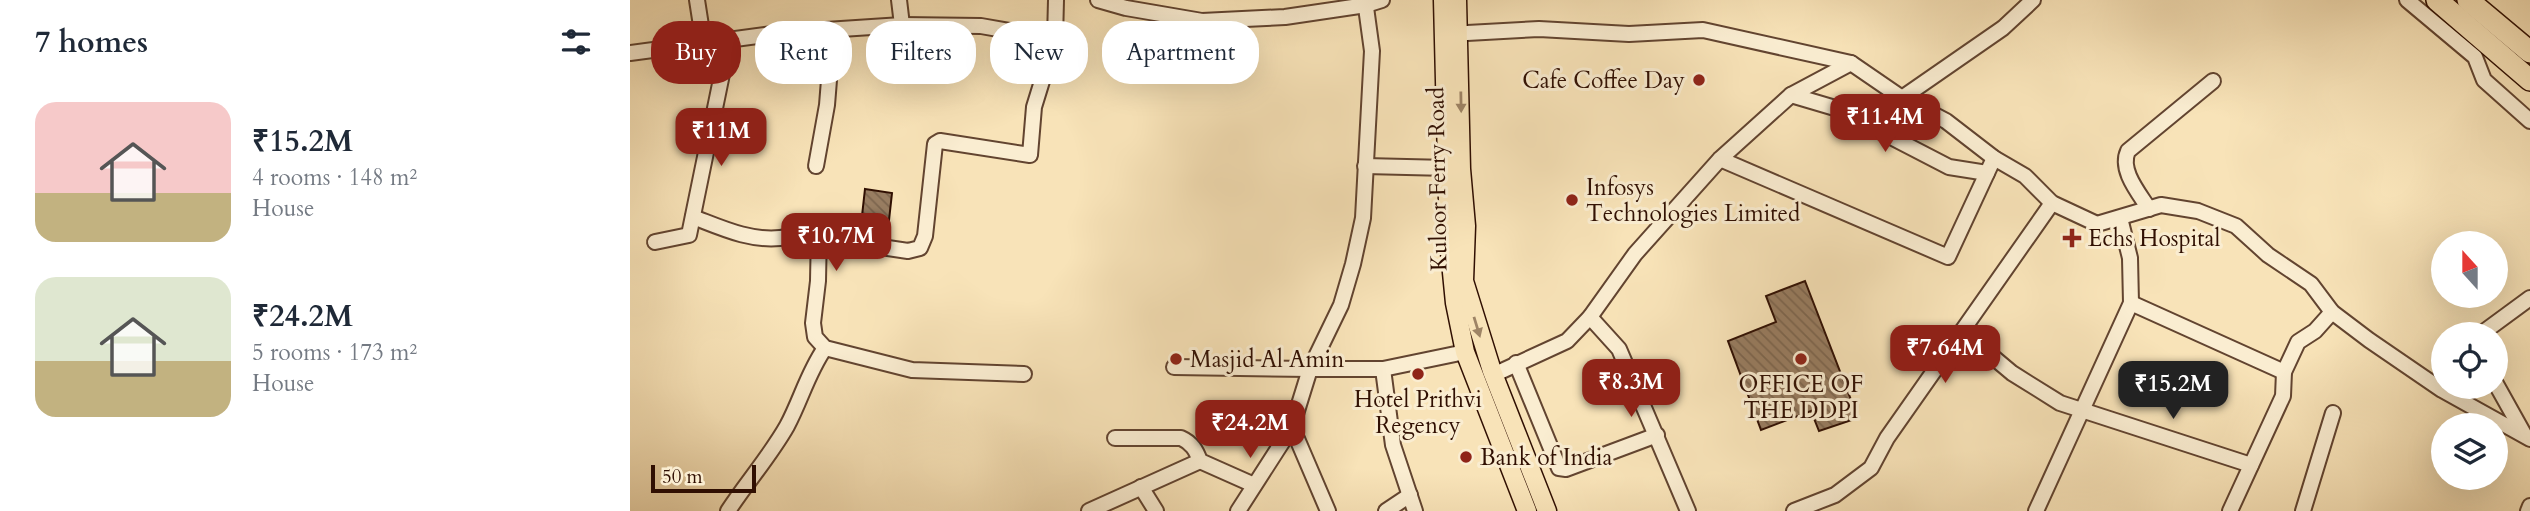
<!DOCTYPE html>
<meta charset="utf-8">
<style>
:root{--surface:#fff;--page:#f2f2f3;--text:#1f2937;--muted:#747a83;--accent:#8f2418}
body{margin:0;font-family:Cardo,serif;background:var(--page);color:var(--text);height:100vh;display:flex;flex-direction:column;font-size:26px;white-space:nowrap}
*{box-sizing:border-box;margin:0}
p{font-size:23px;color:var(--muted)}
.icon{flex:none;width:38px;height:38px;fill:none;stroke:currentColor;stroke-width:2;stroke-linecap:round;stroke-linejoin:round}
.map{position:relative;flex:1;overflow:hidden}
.side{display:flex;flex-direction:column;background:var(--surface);width:630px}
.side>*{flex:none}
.hud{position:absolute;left:21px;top:21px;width:665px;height:63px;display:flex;gap:14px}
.needle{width:46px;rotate:339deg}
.tools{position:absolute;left:1801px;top:231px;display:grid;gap:14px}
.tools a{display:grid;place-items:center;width:77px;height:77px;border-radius:50%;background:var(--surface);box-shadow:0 7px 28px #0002;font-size:35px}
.scale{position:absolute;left:21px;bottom:18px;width:105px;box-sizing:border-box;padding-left:7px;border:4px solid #300f02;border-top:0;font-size:19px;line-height:24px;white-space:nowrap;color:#300f02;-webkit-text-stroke:5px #faedd1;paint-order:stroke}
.price{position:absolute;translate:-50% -60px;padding:0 16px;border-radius:14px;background:var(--accent);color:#fff;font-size:23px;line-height:46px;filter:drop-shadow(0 2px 4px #0008)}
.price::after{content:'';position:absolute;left:50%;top:42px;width:21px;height:16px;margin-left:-10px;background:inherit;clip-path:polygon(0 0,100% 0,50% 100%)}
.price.selected{background:#222;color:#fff}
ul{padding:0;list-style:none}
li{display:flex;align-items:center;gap:21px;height:175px;padding:0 35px}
li span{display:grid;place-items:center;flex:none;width:196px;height:140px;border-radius:21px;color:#555}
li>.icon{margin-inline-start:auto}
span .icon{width:84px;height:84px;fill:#fffc;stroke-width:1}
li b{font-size:30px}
h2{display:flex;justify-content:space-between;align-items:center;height:84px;padding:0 35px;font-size:30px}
.tag{padding:0 24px;border-radius:28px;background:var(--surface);box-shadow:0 7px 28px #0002;font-size:24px;line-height:63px}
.tag.selected{background:var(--accent);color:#fff}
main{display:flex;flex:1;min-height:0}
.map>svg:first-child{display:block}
.building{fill:url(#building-back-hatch);stroke:#300f02;stroke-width:2}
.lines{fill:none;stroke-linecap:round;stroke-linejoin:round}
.minor-casing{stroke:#624430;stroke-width:18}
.major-casing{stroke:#300f02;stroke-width:21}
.highway-casing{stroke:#300f02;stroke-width:24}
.minor{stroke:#faedd1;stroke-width:14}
.major{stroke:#f8e3b8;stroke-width:18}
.highway{stroke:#f8e3b8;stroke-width:21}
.oneway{fill:#9e8466}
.poi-dot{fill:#8f2418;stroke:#faedd1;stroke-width:2.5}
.labels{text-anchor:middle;stroke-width:6;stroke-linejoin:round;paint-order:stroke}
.poi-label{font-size:23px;fill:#300f02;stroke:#faedd1;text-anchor:start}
.street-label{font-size:23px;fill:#300f02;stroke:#faedd1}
</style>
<main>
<section class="side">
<h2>7 homes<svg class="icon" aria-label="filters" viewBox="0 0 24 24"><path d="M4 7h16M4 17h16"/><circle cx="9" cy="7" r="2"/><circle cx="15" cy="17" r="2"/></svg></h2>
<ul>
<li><span style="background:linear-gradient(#f6c9c9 65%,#c2b280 0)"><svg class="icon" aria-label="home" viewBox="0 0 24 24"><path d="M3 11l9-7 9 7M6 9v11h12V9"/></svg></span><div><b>₹15.2M</b><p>4 rooms · 148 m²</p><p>House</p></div></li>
<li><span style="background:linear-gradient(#dfe7d0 60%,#c2b280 0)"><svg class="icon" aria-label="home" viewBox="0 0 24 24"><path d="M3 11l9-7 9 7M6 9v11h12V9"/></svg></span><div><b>₹24.2M</b><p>5 rooms · 173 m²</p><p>House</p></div></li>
</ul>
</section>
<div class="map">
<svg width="1900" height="511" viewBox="0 0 1900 511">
<defs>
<pattern id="building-back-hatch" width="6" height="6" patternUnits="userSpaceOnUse" patternTransform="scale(1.75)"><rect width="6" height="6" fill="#987d61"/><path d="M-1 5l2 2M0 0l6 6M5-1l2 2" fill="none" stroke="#7c654e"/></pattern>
</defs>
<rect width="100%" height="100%" fill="#f8e3b8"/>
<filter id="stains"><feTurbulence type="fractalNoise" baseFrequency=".00286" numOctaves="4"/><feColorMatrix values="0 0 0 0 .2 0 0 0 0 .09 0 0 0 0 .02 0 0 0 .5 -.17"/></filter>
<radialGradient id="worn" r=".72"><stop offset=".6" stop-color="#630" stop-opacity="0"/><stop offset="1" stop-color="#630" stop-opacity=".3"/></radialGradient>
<g class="building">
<path d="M235,189L262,193L257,238L230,234Z"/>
<path d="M1175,281L1228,418L1189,431L1181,411L1131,430L1098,341L1146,322L1136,296Z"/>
</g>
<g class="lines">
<defs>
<g id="minor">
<path d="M67,0L74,45"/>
<path d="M269,0L272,25"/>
<path d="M468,0L496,8L572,21L655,17L736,5L752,0"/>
<path d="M1777,0L1845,57L1854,80L1900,121"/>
<path d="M819,34L909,29L999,34L1073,30L1221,63L1272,98L1316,121L1364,158L1395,176L1422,203L1467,224L1531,205L1568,211L1606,226L1638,255L1681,284L1702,312L1739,340L1812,390L1900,439"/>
<path d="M0,53L150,33L272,25L351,26L425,39L426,0"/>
<path d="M1161,95L1205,108L1319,167L1357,173"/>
<path d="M1272,98L1373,28L1403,0"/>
<path d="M1090,159L1318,257L1364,158"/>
<path d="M186,166L197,105L203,30"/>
<path d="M735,166L818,168"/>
<path d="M1519,209C1509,193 1489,170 1498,151L1583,81"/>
<path d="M63,217C92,228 119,241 150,238C163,237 176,231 189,231L188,281L183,323L185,337L195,348L282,370L394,374"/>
<path d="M190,238L278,251L290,248L295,236L305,144L310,141L400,155L404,107L425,39"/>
<path d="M25,242L59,235L99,40"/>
<path d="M1501,303L1654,372"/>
<path d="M960,317L989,349L1058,511"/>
<path d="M1332,331L1382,373L1430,403L1621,465"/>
<path d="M1851,334L1900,298"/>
<path d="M886,363L929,468L936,469L1027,435"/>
<path d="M544,367L680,369L711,305L723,264L733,218L742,51L735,0"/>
<path d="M753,369L763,445L785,511"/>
<path d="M863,375L937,341L960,317L1005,254L1090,159L1161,95L1221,63"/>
<path d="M1866,384L1894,434"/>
<path d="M485,438H551C562,443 566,450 570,461L624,485"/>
<path d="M511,487L526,511"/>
<path d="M98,511C117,482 140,456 157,426C171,400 178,372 195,348"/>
<path d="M459,511L570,461"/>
<path d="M608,511L662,427"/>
<path d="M698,511L662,427L680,369H753L835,352"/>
<path d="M756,511L780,495"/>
<path d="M1164,511L1205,495L1241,468L1257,438L1422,203"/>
<path d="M1406,511L1501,303L1500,258L1490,218"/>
<path d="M1600,511L1653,396L1654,372L1668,342L1685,331L1702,312"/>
<path d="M1673,511L1703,413"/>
<path d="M1898,511L1900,506"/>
</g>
<g id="major">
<path d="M813,0L819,242L825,303L835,352L897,511"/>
<path d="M827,0L831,169L836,226L834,281L862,371L917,511"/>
</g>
<g id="highway">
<path d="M1807,0L1900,80"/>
<path d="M1838,0L1900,52"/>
</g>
</defs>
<use href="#minor" class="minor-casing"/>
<use href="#major" class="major-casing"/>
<use href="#highway" class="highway-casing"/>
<use href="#minor" class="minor"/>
<use href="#major" class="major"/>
<use href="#highway" class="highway"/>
</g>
<defs><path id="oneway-solid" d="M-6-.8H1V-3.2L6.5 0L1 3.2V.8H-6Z" transform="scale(1.75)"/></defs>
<g class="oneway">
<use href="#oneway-solid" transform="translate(831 102) rotate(89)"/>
<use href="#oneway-solid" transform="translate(847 327) rotate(73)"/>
</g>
<g class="poi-dot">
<circle cx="1069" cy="80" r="7"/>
<circle cx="942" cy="200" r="7"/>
<path d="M1438.5 227.5h7v7h7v7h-7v7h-7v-7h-7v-7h7z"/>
<circle cx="546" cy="359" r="7"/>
<circle cx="1171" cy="359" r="7"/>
<circle cx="788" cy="374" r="7"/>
<circle cx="836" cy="457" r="7"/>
</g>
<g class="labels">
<g class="poi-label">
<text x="1055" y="88" text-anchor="end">Cafe Coffee Day</text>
<text x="956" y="195">Infosys<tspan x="956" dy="26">Technologies Limited</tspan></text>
<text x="1458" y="246">Echs Hospital</text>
<text x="560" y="367">Masjid Al Amin</text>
<text x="1171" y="392" text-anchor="middle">OFFICE OF<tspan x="1171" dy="26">THE DDPI</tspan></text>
<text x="788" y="407" text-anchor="middle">Hotel Prithvi<tspan x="788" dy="26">Regency</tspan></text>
<text x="850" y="465">Bank of India</text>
</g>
<g class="street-label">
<text transform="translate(807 179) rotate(-91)" y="8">Kuloor Ferry Road</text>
</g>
</g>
<rect width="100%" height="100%" filter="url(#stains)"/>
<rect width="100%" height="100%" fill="url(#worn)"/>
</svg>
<div class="tools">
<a><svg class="needle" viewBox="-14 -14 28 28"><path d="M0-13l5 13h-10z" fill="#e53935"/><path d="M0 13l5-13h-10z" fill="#747a83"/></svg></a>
<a><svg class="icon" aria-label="locate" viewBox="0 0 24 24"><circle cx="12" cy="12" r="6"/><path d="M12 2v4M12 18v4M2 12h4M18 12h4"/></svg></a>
<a><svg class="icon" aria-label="layers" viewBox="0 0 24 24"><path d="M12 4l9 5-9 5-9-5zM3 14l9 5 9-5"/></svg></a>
</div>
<div class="scale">50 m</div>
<b class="price" style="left:1255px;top:154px">₹11.4M</b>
<b class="price" style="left:91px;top:168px">₹11M</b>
<b class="price" style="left:206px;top:273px">₹10.7M</b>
<b class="price" style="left:1315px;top:385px">₹7.64M</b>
<b class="price" style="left:1001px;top:419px">₹8.3M</b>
<b class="price selected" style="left:1543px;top:421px">₹15.2M</b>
<b class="price" style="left:620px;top:460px">₹24.2M</b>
<div class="hud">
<a class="tag selected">Buy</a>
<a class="tag">Rent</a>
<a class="tag">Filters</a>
<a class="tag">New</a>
<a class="tag">Apartment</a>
</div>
</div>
</main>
